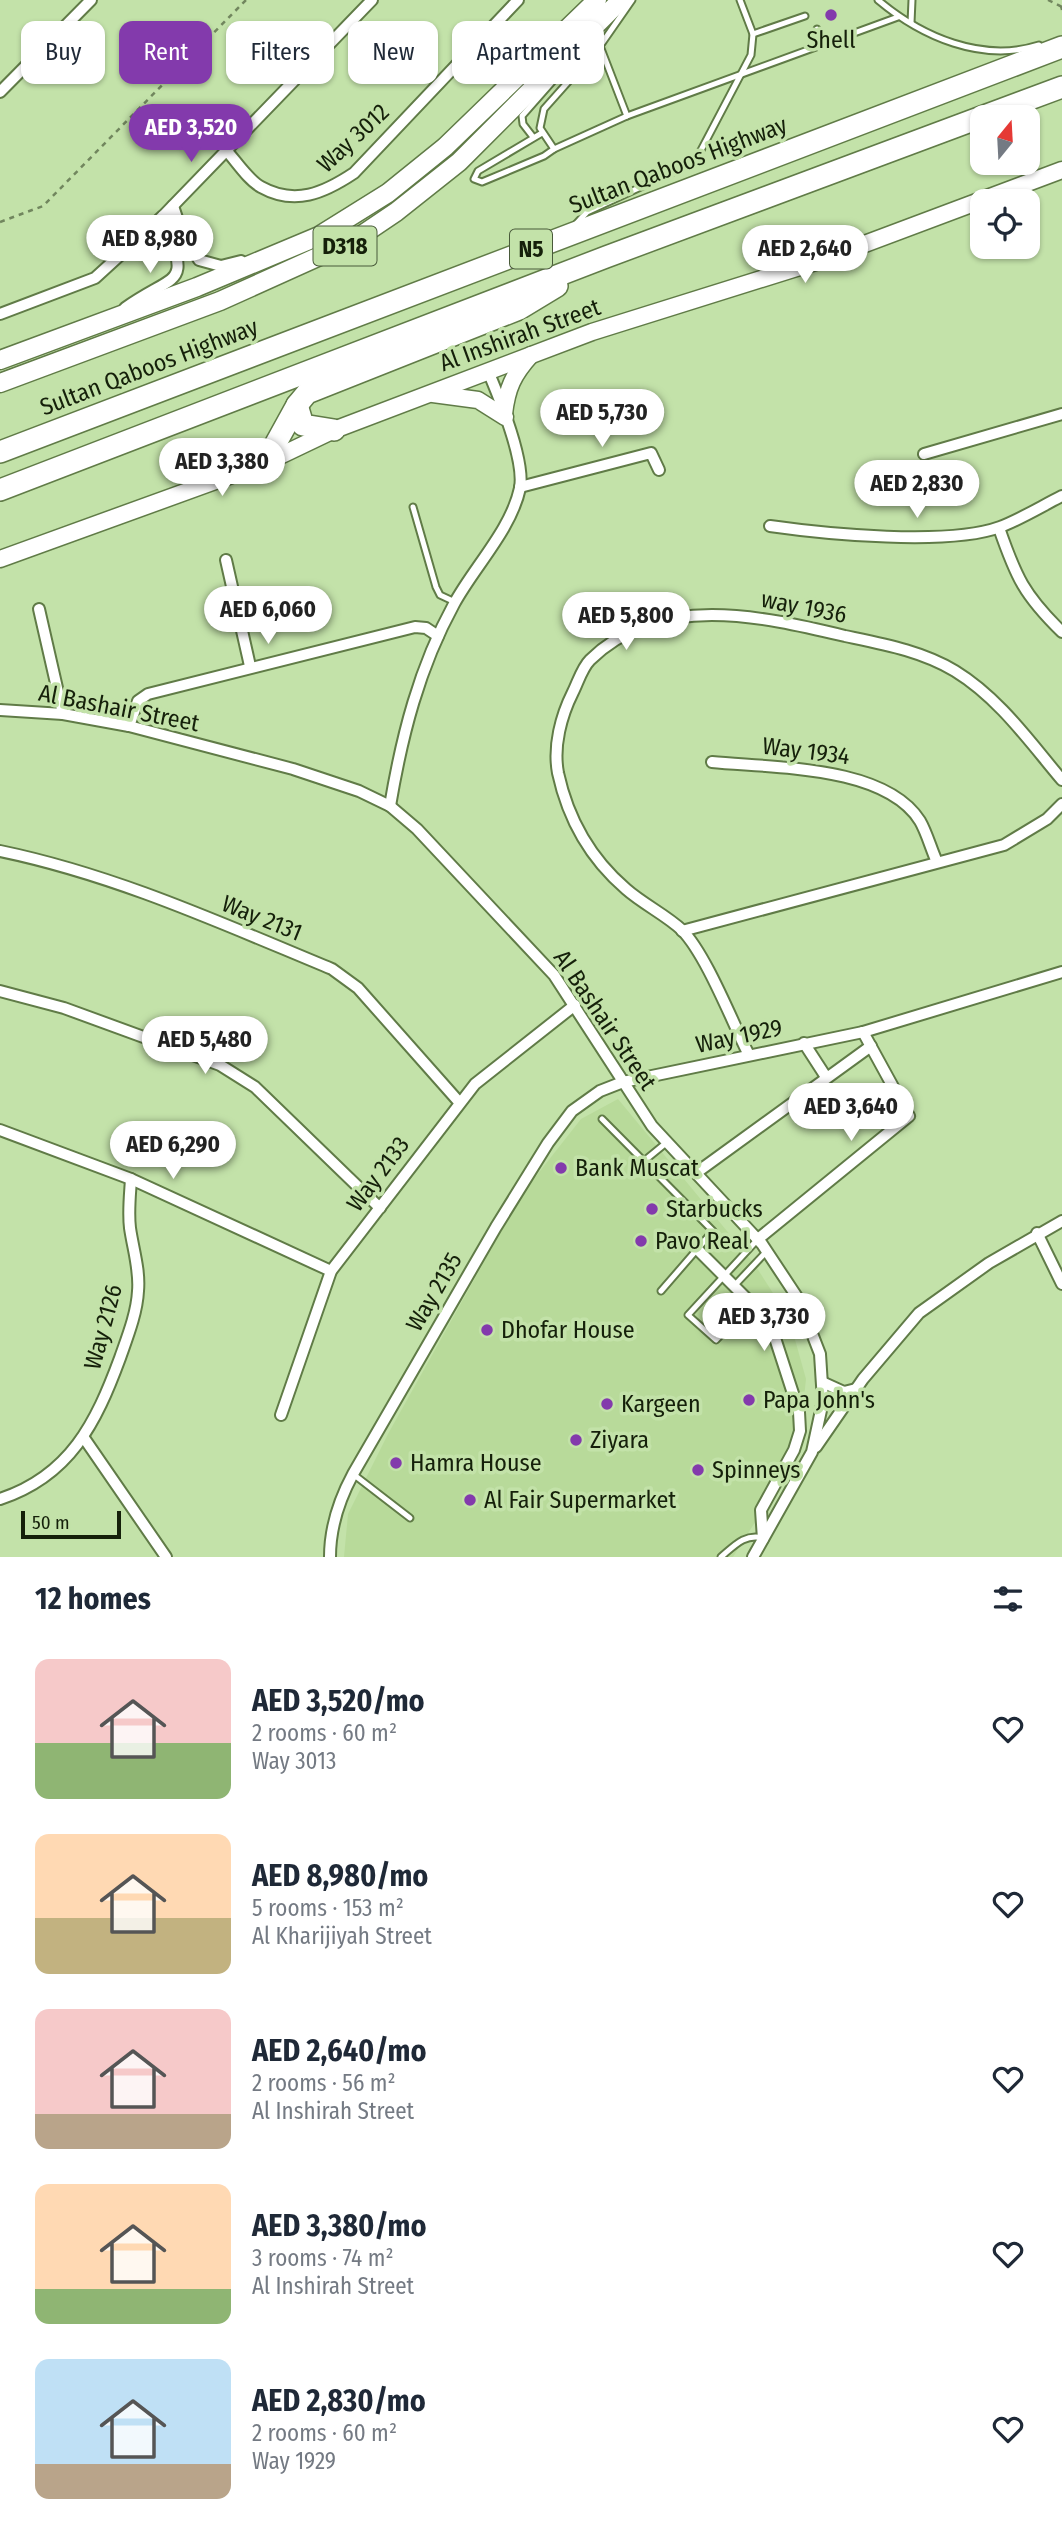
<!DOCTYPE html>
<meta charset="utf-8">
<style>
:root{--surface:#fff;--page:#f2f2f3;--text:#1f2937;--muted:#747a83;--accent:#833aac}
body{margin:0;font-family:"Fira Sans Condensed",sans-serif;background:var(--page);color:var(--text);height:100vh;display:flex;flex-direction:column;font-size:26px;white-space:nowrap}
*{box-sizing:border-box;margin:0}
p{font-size:23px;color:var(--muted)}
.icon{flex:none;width:38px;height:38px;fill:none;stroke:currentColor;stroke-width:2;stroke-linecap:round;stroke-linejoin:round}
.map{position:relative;height:1557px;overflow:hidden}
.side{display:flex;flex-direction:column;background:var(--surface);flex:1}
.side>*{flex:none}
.guide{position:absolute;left:21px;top:21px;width:700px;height:63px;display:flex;gap:14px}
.needle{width:46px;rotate:18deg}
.tools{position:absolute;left:970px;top:105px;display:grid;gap:14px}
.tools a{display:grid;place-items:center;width:70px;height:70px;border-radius:14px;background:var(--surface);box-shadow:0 2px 5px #0004;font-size:35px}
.scale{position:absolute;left:21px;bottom:18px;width:100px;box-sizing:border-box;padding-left:7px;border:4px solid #15200a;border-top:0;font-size:19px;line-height:24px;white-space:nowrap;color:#15200a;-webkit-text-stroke:5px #c3e2a9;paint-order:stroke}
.price{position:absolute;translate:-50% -60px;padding:0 16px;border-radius:24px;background:#fff;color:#222;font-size:23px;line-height:46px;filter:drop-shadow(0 2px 4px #0008)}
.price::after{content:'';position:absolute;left:50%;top:42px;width:21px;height:16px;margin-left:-10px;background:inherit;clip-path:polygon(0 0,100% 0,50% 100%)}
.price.selected{background:var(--accent);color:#fff}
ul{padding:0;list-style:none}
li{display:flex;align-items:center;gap:21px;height:175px;padding:0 35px}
li span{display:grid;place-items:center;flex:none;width:196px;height:140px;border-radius:14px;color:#555}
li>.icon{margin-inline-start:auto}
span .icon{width:84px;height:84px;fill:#fffc;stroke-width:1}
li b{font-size:30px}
h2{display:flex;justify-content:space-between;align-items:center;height:84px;padding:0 35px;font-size:30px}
.tag{padding:0 24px;border-radius:14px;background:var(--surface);box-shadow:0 2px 5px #0004;font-size:24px;line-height:63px}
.tag.selected{background:var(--accent);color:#fff}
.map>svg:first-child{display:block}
.built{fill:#b8da9a}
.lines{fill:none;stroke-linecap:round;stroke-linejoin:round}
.lane-casing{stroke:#607b47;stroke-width:9}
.street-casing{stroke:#607b47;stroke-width:14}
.secondary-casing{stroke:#607b47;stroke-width:19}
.primary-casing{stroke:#607b47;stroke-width:21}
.highway-casing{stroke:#607b47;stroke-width:24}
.path{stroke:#71865e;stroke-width:2.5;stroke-dasharray:5 5;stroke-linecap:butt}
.lane{stroke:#fff;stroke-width:5}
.street{stroke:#fff;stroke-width:10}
.secondary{stroke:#fff;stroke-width:16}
.primary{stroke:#fff;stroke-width:18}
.highway{stroke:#fff;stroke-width:21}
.path-bridge{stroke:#71865e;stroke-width:2.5;stroke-dasharray:5 5;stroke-linecap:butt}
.poi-dot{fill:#833aac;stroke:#c3e2a9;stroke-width:2.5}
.labels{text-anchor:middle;stroke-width:7;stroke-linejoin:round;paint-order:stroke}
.shield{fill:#c3e2a9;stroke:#495a3a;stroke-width:2}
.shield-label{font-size:23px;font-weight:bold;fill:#15200a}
.poi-label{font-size:24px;fill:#15200a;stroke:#c3e2a9;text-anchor:start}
.street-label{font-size:24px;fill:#15200a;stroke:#c3e2a9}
</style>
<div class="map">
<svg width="1062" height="1557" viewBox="0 0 1062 1557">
<rect width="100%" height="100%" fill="#c3e2a9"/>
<path class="built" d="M618,1099L755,1265L789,1318L806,1379L800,1435L776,1489L733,1557H344L348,1514L388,1434L522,1194L581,1119Z"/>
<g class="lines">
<defs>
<g id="lane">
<path d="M632,0L600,46L544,109L540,128L554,149L627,116L898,17"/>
<path d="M878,0C922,37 982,63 1039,45"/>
<path d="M911,23L912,0"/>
<path d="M817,29L822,44"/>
<path d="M753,34L805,16"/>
<path d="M600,46L627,116"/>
<path d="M542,133L478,171L474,179L482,182L544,156L554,149"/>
<path d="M533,137L523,124L522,116L559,74"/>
<path d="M576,224L587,212L686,166L699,154L751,55L753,34L740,0"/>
<path d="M413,507L436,587L440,595L455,602"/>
<path d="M602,1119L713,1231L661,1291"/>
<path d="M644,1161L666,1143"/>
<path d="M734,1286L767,1251"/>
<path d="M752,1302L716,1340L688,1315L758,1239"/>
<path d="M353,1474L410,1518"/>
<path d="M721,1557C734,1546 745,1533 763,1538"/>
</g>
<g id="street">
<path d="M0,92L91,0"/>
<path d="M226,150C236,161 248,180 261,187C295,206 324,193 354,173L518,0"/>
<path d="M173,206L181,230L199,260L221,266L241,261"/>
<path d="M125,308C179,270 191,290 163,216"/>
<path d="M0,314L95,278L163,216L372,0"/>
<path d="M924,454L1062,414"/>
<path d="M520,487L651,453L659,470"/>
<path d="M770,526C826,534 948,546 1000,527C1021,519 1042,506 1062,496"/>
<path d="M999,528C1016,577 1024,595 1062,632"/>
<path d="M226,560L250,666"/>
<path d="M39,609L63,714"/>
<path d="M0,710L63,714L129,726L293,769L359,791L390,806L417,829L554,975L652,1126L762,1244L799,1300L820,1354L823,1401L812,1452L753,1557"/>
<path d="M129,726L138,701L148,694L415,627L426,628L438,636"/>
<path d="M712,762C772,768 885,765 920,821C927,833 931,849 937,862"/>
<path d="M390,806C402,735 419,668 454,604C474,567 511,530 520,488C525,461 499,397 488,371"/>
<path d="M0,851C116,875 223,924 332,969L358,988L459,1102"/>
<path d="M682,931L1004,845L1047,819L1062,804"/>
<path d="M0,991L64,1008L220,1065L255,1087L380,1208"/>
<path d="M804,1043L826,1077"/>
<path d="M749,1055C732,1022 707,956 682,930C666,915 643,904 626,889C591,859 568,819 558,773C553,746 561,716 573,692C578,682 582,668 590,660C659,592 761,616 845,636C883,644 922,651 955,671C999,698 1029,741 1062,780"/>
<path d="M0,1130L131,1179L331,1271"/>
<path d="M696,1173L871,1046"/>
<path d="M1037,1233L1062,1284"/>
<path d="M758,1239L909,1116L863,1032"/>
<path d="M698,1250L763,1315L775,1338L799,1412L800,1431L794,1450L761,1510L763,1539"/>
<path d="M822,1382L844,1392L856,1389"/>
<path d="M281,1415L331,1271L475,1084L575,1005"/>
<path d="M84,1438L166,1557"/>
<path d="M816,1447L863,1379L919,1313L989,1263L1062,1221"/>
<path d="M0,1499C70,1476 96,1423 120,1358C127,1338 137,1313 138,1291C140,1270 133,1249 130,1228C128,1212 130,1195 131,1179"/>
<path d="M330,1557C330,1527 339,1500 353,1474L496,1227L548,1143L572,1111L600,1091L623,1082L863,1032L1062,972"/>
</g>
<g id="secondary">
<path d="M433,394L478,400L505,417"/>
<path d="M504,414C507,388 513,375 531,355"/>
<path d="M0,559L265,463L334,430L592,332L822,260L1062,170"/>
</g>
<g id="primary">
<path d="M0,360L197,287L319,236L388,193L445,147L597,0"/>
<path d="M0,383L220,301L353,241L396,212L459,162L621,0"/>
</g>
<g id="highway">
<path d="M297,405L303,425L334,430"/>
<path d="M0,452L1062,47"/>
<path d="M265,463L297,405L307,393L519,309L557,286"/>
<path d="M0,490L606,257L1062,87"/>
</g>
</defs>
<use href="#lane" class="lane-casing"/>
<use href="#street" class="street-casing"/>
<use href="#secondary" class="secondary-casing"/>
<use href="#primary" class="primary-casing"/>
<use href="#highway" class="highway-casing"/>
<g class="path">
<path d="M1048,0L1062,7"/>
<path d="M0,222L43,206L246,0"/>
</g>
<use href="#lane" class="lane"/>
<use href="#street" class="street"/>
<use href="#secondary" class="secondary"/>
<use href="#primary" class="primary"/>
<use href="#highway" class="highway"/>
<path class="path-bridge" d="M1061,6L1062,10"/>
</g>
<g class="poi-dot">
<circle cx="831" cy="15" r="7"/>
<circle cx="561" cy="1168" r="7"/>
<circle cx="652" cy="1209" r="7"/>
<circle cx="641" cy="1241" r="7"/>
<circle cx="487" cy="1330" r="7"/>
<circle cx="749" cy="1400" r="7"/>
<circle cx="607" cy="1404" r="7"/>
<circle cx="576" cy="1440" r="7"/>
<circle cx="396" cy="1463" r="7"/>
<circle cx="698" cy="1470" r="7"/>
<circle cx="470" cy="1500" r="7"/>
</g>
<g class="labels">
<g class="shield">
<rect x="313.5" y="226.5" width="63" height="39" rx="5"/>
<rect x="510" y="229.5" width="42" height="39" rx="5"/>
</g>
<g class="shield-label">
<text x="345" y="254">D318</text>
<text x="531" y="257">N5</text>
</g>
<g class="poi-label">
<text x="831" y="48" text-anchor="middle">Shell</text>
<text x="575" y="1176">Bank Muscat</text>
<text x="666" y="1217">Starbucks</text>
<text x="655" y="1249">Pavo Real</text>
<text x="501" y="1338">Dhofar House</text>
<text x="763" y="1408">Papa John's</text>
<text x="621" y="1412">Kargeen</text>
<text x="590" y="1448">Ziyara</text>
<text x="410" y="1471">Hamra House</text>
<text x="712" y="1478">Spinneys</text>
<text x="484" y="1508">Al Fair Supermarket</text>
</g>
<g class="street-label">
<text transform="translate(353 138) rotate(-43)" y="8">Way 3012</text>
<text transform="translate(678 165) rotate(-21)" y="8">Sultan Qaboos Highway</text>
<text transform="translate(520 335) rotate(-20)" y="8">Al Inshirah Street</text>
<text transform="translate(149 367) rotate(-21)" y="8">Sultan Qaboos Highway</text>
<text transform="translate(804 607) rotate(11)" y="8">way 1936</text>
<text transform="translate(119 708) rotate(11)" y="8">Al Bashair Street</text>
<text transform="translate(806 751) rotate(7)" y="8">Way 1934</text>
<text transform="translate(262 918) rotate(22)" y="8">Way 2131</text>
<text transform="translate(605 1020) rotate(56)" y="8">Al Bashair Street</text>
<text transform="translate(739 1036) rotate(-12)" y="8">Way 1929</text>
<text transform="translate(378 1174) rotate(-53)" y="8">Way 2133</text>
<text transform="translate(434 1292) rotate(-60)" y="8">Way 2135</text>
<text transform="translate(103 1327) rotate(-75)" y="8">Way 2126</text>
</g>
</g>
</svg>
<div class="tools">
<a><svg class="needle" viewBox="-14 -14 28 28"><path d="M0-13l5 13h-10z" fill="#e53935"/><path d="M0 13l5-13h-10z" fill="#747a83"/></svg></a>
<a><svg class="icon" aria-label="locate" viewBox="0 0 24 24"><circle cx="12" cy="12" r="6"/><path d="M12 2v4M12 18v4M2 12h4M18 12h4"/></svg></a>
</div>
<div class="scale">50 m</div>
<b class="price selected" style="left:191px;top:164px">AED 3,520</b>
<b class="price" style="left:150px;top:275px">AED 8,980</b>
<b class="price" style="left:805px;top:285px">AED 2,640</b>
<b class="price" style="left:602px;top:449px">AED 5,730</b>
<b class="price" style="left:222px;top:498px">AED 3,380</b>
<b class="price" style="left:917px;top:520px">AED 2,830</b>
<b class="price" style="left:268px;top:646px">AED 6,060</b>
<b class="price" style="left:626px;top:652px">AED 5,800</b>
<b class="price" style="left:205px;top:1076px">AED 5,480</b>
<b class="price" style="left:851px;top:1143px">AED 3,640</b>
<b class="price" style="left:173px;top:1181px">AED 6,290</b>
<b class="price" style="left:764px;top:1353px">AED 3,730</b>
<div class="guide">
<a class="tag">Buy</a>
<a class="tag selected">Rent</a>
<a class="tag">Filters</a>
<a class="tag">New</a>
<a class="tag">Apartment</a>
</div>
</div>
<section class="side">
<h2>12 homes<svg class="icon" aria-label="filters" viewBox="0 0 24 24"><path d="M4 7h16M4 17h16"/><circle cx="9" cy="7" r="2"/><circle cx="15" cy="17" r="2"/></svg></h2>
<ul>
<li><span style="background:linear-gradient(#f6c9c9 60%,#8fb573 0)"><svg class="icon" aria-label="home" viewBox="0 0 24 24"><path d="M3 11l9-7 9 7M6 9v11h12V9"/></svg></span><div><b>AED 3,520/mo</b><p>2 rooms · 60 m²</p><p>Way 3013</p></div><svg class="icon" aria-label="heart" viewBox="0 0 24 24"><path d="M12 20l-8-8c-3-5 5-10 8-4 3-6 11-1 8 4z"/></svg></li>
<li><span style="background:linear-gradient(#ffd9b3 60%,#c2b280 0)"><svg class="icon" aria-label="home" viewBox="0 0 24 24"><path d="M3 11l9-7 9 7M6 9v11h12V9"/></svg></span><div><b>AED 8,980/mo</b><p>5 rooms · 153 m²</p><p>Al Kharijiyah Street</p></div><svg class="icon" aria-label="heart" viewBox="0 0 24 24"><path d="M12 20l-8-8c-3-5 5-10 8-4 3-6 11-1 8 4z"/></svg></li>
<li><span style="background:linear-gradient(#f6c9c9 75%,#b9a48a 0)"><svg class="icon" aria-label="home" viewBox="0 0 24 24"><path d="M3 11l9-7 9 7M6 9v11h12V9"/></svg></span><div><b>AED 2,640/mo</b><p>2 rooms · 56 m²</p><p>Al Inshirah Street</p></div><svg class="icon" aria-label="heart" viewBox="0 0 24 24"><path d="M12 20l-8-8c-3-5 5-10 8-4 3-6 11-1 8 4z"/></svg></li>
<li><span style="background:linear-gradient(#ffd9b3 75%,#8fb573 0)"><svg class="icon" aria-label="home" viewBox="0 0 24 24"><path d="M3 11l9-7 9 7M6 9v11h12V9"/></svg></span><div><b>AED 3,380/mo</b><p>3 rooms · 74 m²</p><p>Al Inshirah Street</p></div><svg class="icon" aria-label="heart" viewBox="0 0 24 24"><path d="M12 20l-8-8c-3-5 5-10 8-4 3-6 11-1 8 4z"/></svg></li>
<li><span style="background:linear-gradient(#bfe0f5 75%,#b9a48a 0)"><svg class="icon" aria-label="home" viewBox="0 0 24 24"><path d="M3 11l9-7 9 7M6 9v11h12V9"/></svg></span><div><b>AED 2,830/mo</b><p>2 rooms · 60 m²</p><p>Way 1929</p></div><svg class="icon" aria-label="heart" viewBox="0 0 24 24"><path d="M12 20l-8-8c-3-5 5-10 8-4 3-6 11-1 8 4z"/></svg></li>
</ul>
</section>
